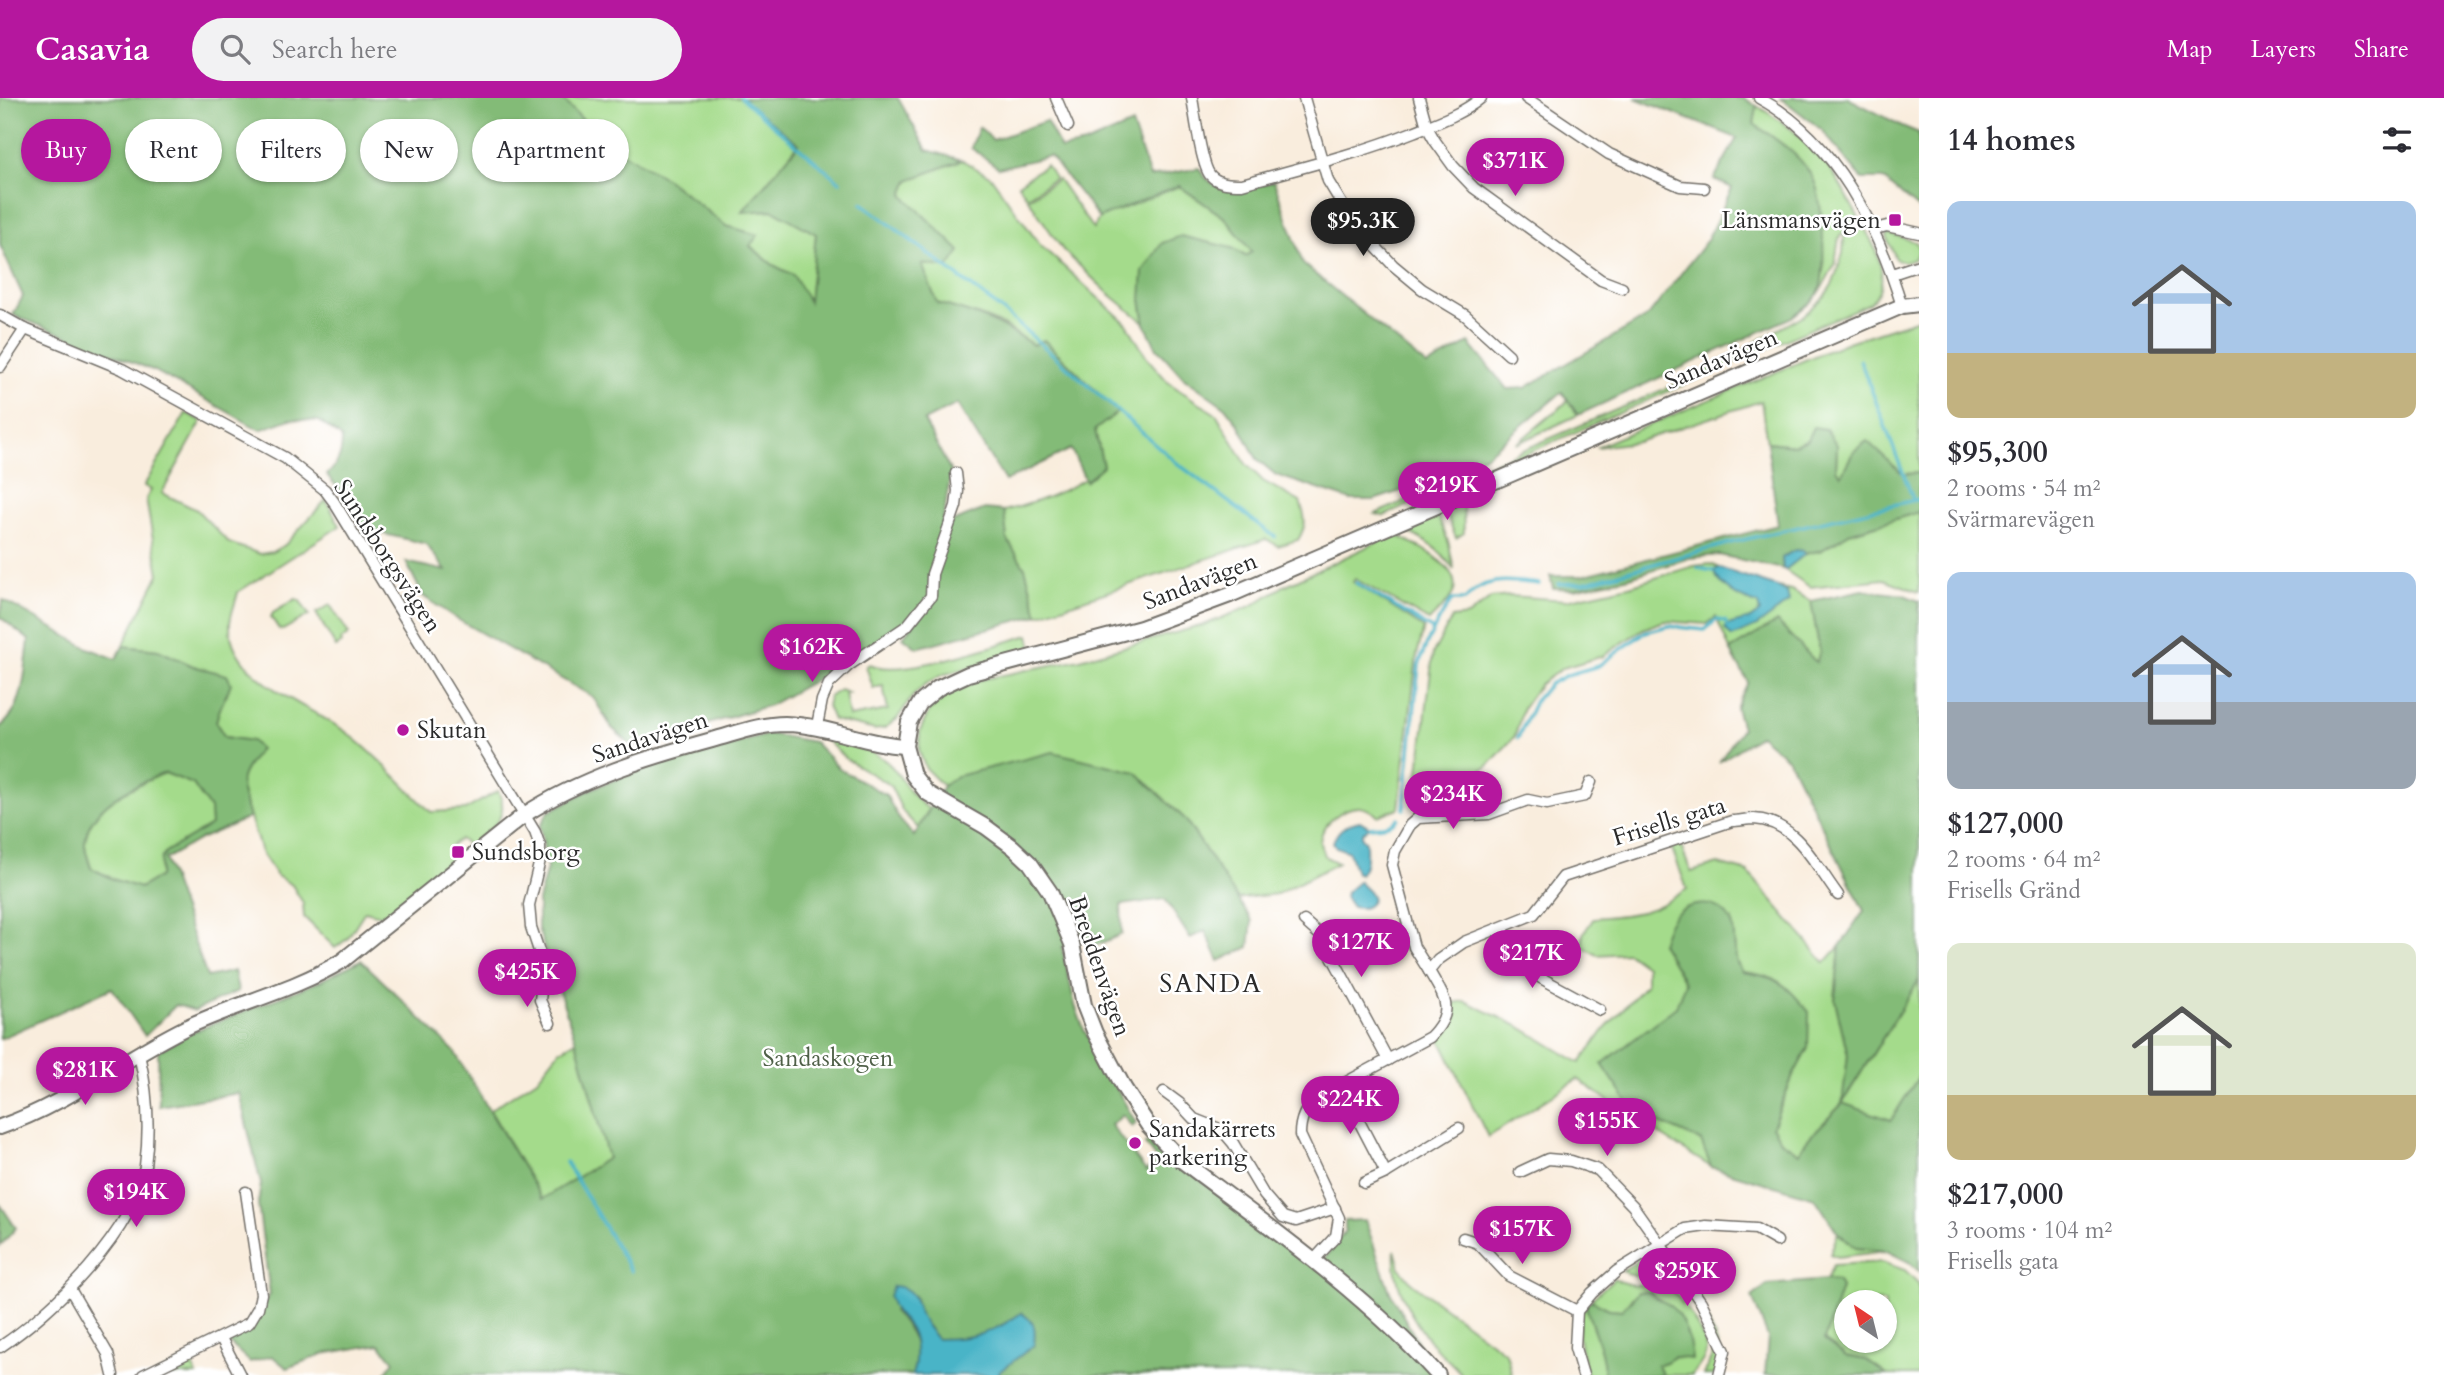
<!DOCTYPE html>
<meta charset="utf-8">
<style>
:root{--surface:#fff;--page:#f2f2f3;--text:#2b2b33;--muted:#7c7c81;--accent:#b5179e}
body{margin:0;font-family:Cardo,serif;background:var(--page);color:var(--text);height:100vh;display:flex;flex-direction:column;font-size:26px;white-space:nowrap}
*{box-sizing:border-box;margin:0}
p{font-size:23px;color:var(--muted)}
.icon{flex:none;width:38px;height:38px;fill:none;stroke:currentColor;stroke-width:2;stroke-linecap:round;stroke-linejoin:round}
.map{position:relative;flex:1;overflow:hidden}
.side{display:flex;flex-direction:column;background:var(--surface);width:525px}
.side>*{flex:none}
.top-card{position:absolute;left:21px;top:21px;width:665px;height:63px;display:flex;gap:14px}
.needle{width:46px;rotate:325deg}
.fabs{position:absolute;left:1834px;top:1192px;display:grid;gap:14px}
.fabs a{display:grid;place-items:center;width:63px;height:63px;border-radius:50%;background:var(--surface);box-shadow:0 2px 5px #0004;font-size:35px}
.price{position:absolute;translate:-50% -60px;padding:0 16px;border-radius:24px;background:var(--accent);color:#fff;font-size:23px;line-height:46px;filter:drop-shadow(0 2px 4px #0008)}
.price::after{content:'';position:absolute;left:50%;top:42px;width:21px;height:16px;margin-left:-10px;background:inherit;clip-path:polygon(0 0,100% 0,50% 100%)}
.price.selected{background:#222;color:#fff}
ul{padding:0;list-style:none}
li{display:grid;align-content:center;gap:14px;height:371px;padding:0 28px}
li span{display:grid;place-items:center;height:217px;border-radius:14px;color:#555}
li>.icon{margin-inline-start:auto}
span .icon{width:126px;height:126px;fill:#fffc;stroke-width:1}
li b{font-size:30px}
h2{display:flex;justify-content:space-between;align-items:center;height:84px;padding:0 28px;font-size:30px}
.pill{padding:0 24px;border-radius:32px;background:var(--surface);box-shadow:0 2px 5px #0004;font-size:24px;line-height:63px}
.pill.selected{background:var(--accent);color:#fff}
header{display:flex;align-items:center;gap:42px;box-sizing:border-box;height:98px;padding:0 35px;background:var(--accent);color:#fff}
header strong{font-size:33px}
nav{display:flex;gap:38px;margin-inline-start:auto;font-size:24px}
.search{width:490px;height:63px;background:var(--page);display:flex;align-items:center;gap:18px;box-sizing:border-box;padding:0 24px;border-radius:38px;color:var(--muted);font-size:26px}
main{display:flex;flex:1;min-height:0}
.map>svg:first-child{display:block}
.green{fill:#a4db8b;stroke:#68835b;stroke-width:2;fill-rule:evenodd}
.forest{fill:#83bb77;stroke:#577351;stroke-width:2;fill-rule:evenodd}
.water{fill:#49b4c7;stroke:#3a7079;stroke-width:2}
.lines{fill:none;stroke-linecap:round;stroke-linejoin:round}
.stream{stroke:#49b4c7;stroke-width:3.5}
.street-casing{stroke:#736f69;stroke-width:13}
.secondary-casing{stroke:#736f69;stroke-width:18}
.street{stroke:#fff;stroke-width:10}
.secondary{stroke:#fff;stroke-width:14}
.poi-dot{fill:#b5179e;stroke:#fff;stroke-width:2.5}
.labels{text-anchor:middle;stroke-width:5;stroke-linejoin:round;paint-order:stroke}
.poi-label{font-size:24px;fill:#2b2b2b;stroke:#fff;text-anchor:start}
.street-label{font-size:24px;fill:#2b2b2b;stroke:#fff}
.park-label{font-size:24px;fill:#4f6048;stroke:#fff}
.neighbourhood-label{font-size:26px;letter-spacing:2px;fill:#2b2b2b;stroke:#fff}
</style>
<header>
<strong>Casavia</strong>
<div class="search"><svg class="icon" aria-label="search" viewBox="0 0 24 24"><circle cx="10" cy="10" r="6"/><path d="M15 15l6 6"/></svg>Search here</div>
<nav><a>Map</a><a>Layers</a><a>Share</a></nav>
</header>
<main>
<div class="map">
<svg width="1919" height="1277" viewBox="0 0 1919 1277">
<rect width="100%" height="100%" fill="#fff"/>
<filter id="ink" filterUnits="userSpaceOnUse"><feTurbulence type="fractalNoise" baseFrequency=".0143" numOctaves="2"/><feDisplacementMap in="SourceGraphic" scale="14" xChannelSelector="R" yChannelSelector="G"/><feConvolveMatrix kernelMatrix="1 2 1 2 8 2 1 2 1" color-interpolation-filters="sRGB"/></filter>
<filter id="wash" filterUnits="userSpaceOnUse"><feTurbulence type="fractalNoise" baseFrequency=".00686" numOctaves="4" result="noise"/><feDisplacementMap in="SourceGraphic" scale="28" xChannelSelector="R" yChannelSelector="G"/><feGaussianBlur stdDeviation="1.57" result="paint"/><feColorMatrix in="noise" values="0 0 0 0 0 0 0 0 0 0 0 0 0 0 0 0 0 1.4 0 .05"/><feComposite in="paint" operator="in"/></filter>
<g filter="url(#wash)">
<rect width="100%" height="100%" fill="#f9eddd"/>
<g class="green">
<path d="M561,0H741L799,46L743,113L773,112L816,136L809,205L793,177L773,167L749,147L758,137L726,128L668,82L605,44Z"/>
<path d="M1757,8C1784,24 1809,43 1828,68C1840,84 1849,103 1859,120L1839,139L1835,166L1818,197L1824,167L1754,26Z"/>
<path d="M962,62L991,79L1040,147L1127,226L1147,260L1169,285L1217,317L1246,366L1263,383L1300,404C1306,420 1307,427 1298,442L1278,448L1266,441L1038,517L1025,470L1007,441L1004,413C1039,404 1075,391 1103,368L1095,332L1033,247L1003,227L977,217L937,205L921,166L903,97L909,82Z"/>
<path d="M1046,67L1055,80L1027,99L1018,86Z"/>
<path d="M1058,81L1093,131L1099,120L1179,88L1225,120L1252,154L1246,158L1232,150L1141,201L1145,225L1107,194L1063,152L1028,101Z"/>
<path d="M1863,127C1877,151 1894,186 1868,206L1384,418L1375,416L1697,277L1804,217L1824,199L1833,185L1843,155L1844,138Z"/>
<path d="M1888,135L1916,144L1919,152L1914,161L1906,164L1896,161L1886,138Z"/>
<path d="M1919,221V375L1903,376L1854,353L1841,378L1836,371L1837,347L1807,342L1794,347L1767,344L1761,303L1637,344L1596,349L1848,244Z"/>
<path d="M1568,303L1578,317L1516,346Z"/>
<path d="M186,315L202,323L162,395L197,412L229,445L260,456L272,454L285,447L326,402L340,428L238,494C236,504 231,515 230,525C227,581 314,609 350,637C379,659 405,689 431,714L465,712L498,693C512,721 489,732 469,748L460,741L451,748L455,759L384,818L365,813L347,841L335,850L304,819L303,805L292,787L277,778L261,754L240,687L241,676L252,643L225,639L216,625L219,607L227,597V578L193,568L158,552L123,548L159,476L146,401L151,392L144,388Z"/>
<path d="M1463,405L1464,435L1456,440L1445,413Z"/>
<path d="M1919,414V494L1884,481L1810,489L1785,472L1805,456L1822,452L1849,435Z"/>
<path d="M1437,415L1449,446L1454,472C1438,449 1426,443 1402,431Z"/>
<path d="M1394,436C1412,445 1461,467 1454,493C1451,503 1436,515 1429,523L1355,481L1353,484L1424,530L1417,557L1399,710L1378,718C1372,714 1367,709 1359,709C1342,709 1321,726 1320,744C1320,749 1324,755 1326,759L1338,765L1277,796L1236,801L1185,721L957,678L943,688L926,671L919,653L920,633L930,611L946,597L979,582L1080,561L1204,527L1251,508L1284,488Z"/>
<path d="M1710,466L1719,470L1714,473C1725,492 1737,500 1758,506L1760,514L1750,521L1725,531L1732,538L1787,494L1778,489L1791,492L1811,503L1820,554L1816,565L1777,524L1730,552L1716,519L1707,526L1664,523L1643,531L1603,558L1563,570L1540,586L1523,610L1515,638L1489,667L1457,691L1423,698L1417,691L1433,555L1452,520L1468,518L1491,500L1510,498L1566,502L1629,488L1694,468Z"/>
<path d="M296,501L300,503L309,517L283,532L279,531L271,519L273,515Z"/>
<path d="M330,507L349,536L341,542L342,545L336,549L316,515Z"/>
<path d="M1029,537L1033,553L942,577L924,587L912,599L897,621L885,630L875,632L833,622L827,608L829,599L840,592L848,595L845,596L849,619L888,612L883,588L873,590L866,568L870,566C899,581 995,547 1029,537Z"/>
<path d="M822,638C844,644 877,651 892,669C905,685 912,700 929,711L918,730L903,714L890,687L846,661Z"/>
<path d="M165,675L193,686L210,711L211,727L167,753L161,761L160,778L139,790L115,782L91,770C89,762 84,751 85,743C89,706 135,688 165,675Z"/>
<path d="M1680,746L1691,774L1718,766L1748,774L1825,865L1840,848L1835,902L1848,957L1843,1004L1919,882V978L1891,1022L1842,1006L1807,1042L1799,1055L1781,1043L1772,1029L1793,978L1808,950V914C1785,886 1780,878 1742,874L1736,865L1732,822L1661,845L1685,885L1677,909L1603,966L1631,1009L1648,1024H1658L1702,1043L1711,1069L1625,1015L1578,981L1488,1039L1439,939L1450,924L1453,905L1465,903L1520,929L1580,965L1605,931L1646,886V868L1628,855L1597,857L1582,848L1583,836L1594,820C1637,816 1649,817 1687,791L1671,748Z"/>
<path d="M576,943L608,1060L542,1102L490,1012L537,981L559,953Z"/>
<path d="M1838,1135L1856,1150L1887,1153L1837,1159L1830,1156Z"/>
<path d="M1656,1151L1661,1152C1679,1179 1715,1224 1719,1255C1720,1263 1718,1270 1716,1277H1704L1714,1253C1706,1232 1691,1186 1665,1181C1650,1178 1635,1182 1622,1173Z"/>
<path d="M1395,1152L1400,1170L1412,1185L1506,1255L1512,1277H1462C1451,1263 1435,1252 1425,1237C1407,1212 1392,1183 1395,1152Z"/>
<path d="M1882,1164L1905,1172L1919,1186V1277H1887L1866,1262L1846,1258L1824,1242L1841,1190L1838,1183L1826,1182L1833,1167ZM1846,1204H1885V1242H1846Z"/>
<path d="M1614,1180C1634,1193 1648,1182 1667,1190C1680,1196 1707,1239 1706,1254C1705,1262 1697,1271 1692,1277H1663L1657,1267L1666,1264L1674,1259L1658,1203L1650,1194L1632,1199L1622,1212L1609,1211L1591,1202Z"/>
<path d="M1586,1207C1592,1234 1604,1249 1604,1277H1588C1582,1257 1571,1226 1586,1207Z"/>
<path d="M190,1261L197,1277H155Z"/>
</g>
<g class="forest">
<path d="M0,0H561L605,44L668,82L726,128L758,137L750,148L773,167L793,177L809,204L816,136L773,112L742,114L799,46L741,0H898L927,52L962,62L909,82L903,97L960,153L948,170L922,166L937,205C977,216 998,224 1033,247L1044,242L1118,314L1095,332L1103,368L1086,383L1071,351L1005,383L957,306L924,323L951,374L942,428L985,411L1004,413L1007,441L1025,470L1038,517L917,550L903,539L929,507L867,553L770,607L633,649L612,630L593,599L457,521L423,498L406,464L446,473L426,446L363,431L347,401L327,377C339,365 342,356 342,340L319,323L290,321L260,332L155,273L13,217L23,198L0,147Z"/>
<path d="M1635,0H1743L1757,8L1754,26C1777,42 1804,58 1815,85C1823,104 1828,181 1817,197C1812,205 1800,212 1792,219L1578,317L1562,294L1485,358L1422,386L1374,402H1351L1276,377L1257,361L1239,327L1225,309L1183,279L1156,249L1145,226L1141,201L1143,173L1162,145L1181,138L1232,150L1245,158L1252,154L1225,120L1179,88L1099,120L1050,58L999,70L971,50L979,29L993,42L1046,23L1061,51L1085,46L1132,26L1150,79L1199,70C1216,101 1245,91 1274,83L1303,166L1427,268L1469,245L1507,291L1525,290L1648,218L1707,142L1732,90L1714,81L1737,40Z"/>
<path d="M1781,0H1848L1902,28L1919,35V111L1883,81H1862L1822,32Z"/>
<path d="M1813,329L1826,331L1837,347L1836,371L1841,377L1854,353L1867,343L1903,376L1919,375V414L1849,435L1822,452L1805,456L1803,453C1794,452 1789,454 1782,460L1783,471L1719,457L1689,460L1630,479L1574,491L1553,490L1550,478H1581L1778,427L1767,344L1794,347L1807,342Z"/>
<path d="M1863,492L1904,497L1919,503V882L1842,1005L1891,1022L1919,978V1173L1909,1164L1887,1153L1856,1150L1838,1135L1815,1100L1711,1069L1701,1043L1658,1024H1648L1631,1009L1602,966L1676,909L1685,885L1661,845C1666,828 1672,813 1691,808C1701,806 1709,805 1718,810C1745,825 1726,852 1742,874C1780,879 1784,885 1809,914L1808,950L1793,978L1772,1028L1781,1043L1799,1055L1807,1042L1842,1006L1848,957L1835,902L1840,848L1864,813L1789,662L1760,637L1719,664L1742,630L1736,610L1748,584L1730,552L1777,524L1816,564L1820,554L1811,503Z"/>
<path d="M3,502L88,550L116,561L123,548L158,552L193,568L227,577L231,585C226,601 219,607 216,625L225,639L252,643L260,651C235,684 239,681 249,720L202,740L165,761L207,879L234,873L238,893L195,913L176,907L145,938L112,890L0,941V629C25,611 25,571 29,542L0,519ZM165,675L193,686L210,711L211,727L167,753L161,761L160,778L140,790L115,782L91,770C89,763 84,751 85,744C89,706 135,687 165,675Z"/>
<path d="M770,636L814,644L840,671L886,697L899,721L914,738L943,688L957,678L1053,654L1136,674L1185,721L1252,823L1249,849L1219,863L1205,833L1190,840L1165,801L1121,807L1122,836L1097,847L1086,838L1062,849L1075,907L1084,932L1136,1025L1132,1029L1123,1017L1111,1027L1146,1073L1158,1064L1145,1046L1152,1043L1175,1063L1317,1170L1345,1133V1123L1365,1122L1390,1194L1436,1277H1000L999,1274L1034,1247L1021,1215C992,1236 972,1241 937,1241L921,1220L914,1198L893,1213C912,1232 922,1250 912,1277H384L394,1263L380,1246L323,1256L287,1270L272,1258L250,1264L227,1243L250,1228L270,1196L258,1106L261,1086L239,995L159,1008L158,953L190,935L318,884L361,862L454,953L542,1101L608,1060L576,943L538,831V803L547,770L540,728L548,714L591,691L640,672Z"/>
<path d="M0,1106L16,1130L0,1148Z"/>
<path d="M1826,1182L1838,1183L1841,1190L1824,1242L1846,1258L1866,1262L1887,1277H1765L1768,1239L1752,1199L1767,1187Z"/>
<path d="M1638,1194H1649C1657,1202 1661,1202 1669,1207C1684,1218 1690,1243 1692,1261L1674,1259L1666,1264L1657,1267L1663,1277H1604C1604,1249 1592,1234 1586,1207L1591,1202L1609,1211L1622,1212Z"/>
</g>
<g class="water">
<path d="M1795,452L1803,453L1805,456L1785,472L1783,471L1782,460Z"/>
<path d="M1719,470L1778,489L1787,494L1789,504L1757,528L1732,539L1725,531L1727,527L1750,521L1760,514L1758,506C1739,501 1723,492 1713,473Z"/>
<path d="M1360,723L1370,729L1362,735V740L1366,744C1366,756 1368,767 1360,776L1356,775L1349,754L1336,749L1333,744C1338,731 1346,726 1360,723Z"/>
<path d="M1359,783C1363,791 1371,792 1373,801C1368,811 1362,811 1352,809L1345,799L1346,794Z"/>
<path d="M893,1188C916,1190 913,1202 921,1218C924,1227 932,1234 937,1241C972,1241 992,1236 1021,1215C1036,1224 1036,1230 1034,1247L999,1274L1000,1277H912C917,1263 917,1239 907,1227C897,1215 893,1214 889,1198Z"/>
</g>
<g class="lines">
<g class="stream">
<path d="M741,0L840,84"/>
<path d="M862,105L1002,212L1177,365L1275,439"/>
<path d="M1860,262L1913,401"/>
<path d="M1698,470L1713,473"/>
<path d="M1356,485L1433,532"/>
<path d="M1558,486L1584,485L1734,444L1919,401"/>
<path d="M1518,640L1536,601L1550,586L1567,577L1598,568L1645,534L1668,528L1705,532L1716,522L1725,523L1727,527"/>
<path d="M1404,711L1419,567C1426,543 1438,523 1452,502H1465C1485,477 1510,483 1539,486"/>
<path d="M1370,729C1379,728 1392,729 1398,720"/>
<path d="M566,1064L631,1173"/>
</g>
</g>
</g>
<g filter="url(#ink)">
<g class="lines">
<defs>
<g id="street">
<path d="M1056,0L1068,28"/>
<path d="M1192,0C1195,16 1201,66 1210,77C1218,86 1231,86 1242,86C1300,70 1358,56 1413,34C1436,25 1462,16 1481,0"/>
<path d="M1304,0L1328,83L1354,126L1393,167L1422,191L1465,217L1509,257"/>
<path d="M1419,0L1427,29L1435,43L1453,68L1474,90L1601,182L1622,190"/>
<path d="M1526,0L1609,56L1680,88L1704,90"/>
<path d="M1759,0C1836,42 1877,127 1902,208"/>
<path d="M1875,131L1887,128L1919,135"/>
<path d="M1892,176L1919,167"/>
<path d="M0,217L25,231L122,271L285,360L325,392L334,404L535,734L540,748V762L529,807L531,829L544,868L540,902L550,925"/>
<path d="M0,269L25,231"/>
<path d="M817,628L822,602L829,586L849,567L907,528L931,498L932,476L956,408L958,393L956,375"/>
<path d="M1304,823L1321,838L1388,962"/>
<path d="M1502,830L1523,864L1541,880L1600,912"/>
<path d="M1429,873L1414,849L1392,767L1395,753L1410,727L1418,720L1489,716L1528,702L1547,706L1585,698L1591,684"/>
<path d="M1340,987L1386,1075"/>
<path d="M1164,994L1179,1005L1194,1021L1222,1032L1233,1045L1264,1097L1283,1119L1296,1123L1335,1110"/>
<path d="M1520,1074L1548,1061L1571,1063L1598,1072L1633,1108L1701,1204L1725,1253L1719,1277"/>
<path d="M1364,1085L1386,1075L1459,1030"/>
<path d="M1463,1140L1478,1145L1509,1178L1577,1213"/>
<path d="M1314,1162L1336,1138L1339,1120L1300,1037C1300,1021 1305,1010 1317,1000L1430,939C1456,912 1445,901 1429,873L1438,862L1464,844L1534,816L1563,779L1732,723C1739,723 1747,721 1754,721C1796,723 1816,768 1838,797"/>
<path d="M70,1191L108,1256L113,1277"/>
<path d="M221,1240L240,1277"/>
<path d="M0,1249C53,1214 135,1133 145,1068C150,1032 147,991 139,956"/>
<path d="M143,1277L249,1225L258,1210L261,1196L246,1094"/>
<path d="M1583,1277L1575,1250L1577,1213L1592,1195L1617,1173L1685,1131L1706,1128L1756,1131L1777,1143"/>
</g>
<g id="secondary">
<path d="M0,1029C67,1006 122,961 185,930C237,905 293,893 342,863L524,717C581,680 646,660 712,642C735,636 760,626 785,626C828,627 864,646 905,648"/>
<path d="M1438,1277C1363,1194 1270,1129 1181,1062L1148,1027L1124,990L1095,935L1084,907L1072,846L1050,794L1030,765L1013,749L986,729L927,695L913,677L905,648L909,624L920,605L938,590L968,576L1141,530L1230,497L1902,208L1919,206"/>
</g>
</defs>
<use href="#street" class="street-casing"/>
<use href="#secondary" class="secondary-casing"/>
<use href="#street" class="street"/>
<use href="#secondary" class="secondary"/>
</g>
</g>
<g class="poi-dot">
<rect x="1888" y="115" width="14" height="14" rx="3.5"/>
<circle cx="403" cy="632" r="7"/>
<rect x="451" y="747" width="14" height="14" rx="3.5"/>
<circle cx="1135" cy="1045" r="7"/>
</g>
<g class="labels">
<g class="poi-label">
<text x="1881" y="130" text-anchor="end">Länsmansvägen</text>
<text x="417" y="640">Skutan</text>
<text x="472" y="762">Sundsborg</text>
<text x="1149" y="1039">Sandakärrets<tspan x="1149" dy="28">parkering</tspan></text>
</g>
<g class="street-label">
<text transform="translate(1721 261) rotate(-23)" y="8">Sandavägen</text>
<text transform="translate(388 458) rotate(57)" y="8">Sundsborgsvägen</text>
<text transform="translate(1200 483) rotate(-21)" y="8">Sandavägen</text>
<text transform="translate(650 639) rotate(-18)" y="8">Sandavägen</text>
<text transform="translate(1669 723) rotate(-17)" y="8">Frisells gata</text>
<text transform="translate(1100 868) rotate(71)" y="8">Breddenvägen</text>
</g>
<g class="park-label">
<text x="828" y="968">Sandaskogen</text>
</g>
<g class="neighbourhood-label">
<text x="1211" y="894">SANDA</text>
</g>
</g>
</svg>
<div class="fabs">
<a><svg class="needle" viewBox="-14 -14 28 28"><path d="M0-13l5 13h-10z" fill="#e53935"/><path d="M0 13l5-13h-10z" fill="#7c7c81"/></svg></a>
</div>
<b class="price" style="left:1515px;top:100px">$371K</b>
<b class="price selected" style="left:1363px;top:160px">$95.3K</b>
<b class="price" style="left:1447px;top:424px">$219K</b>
<b class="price" style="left:812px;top:586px">$162K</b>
<b class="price" style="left:1453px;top:733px">$234K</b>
<b class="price" style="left:1361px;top:881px">$127K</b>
<b class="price" style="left:1532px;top:892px">$217K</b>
<b class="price" style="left:527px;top:911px">$425K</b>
<b class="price" style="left:85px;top:1009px">$281K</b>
<b class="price" style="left:1350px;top:1038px">$224K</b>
<b class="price" style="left:1607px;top:1060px">$155K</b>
<b class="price" style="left:136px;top:1131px">$194K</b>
<b class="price" style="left:1522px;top:1168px">$157K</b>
<b class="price" style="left:1687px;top:1210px">$259K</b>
<div class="top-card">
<a class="pill selected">Buy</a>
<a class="pill">Rent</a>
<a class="pill">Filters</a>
<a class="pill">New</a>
<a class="pill">Apartment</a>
</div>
</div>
<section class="side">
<h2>14 homes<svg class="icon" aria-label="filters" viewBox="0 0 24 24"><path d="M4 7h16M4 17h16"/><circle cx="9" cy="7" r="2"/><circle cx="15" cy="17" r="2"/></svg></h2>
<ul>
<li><span style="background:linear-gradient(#a9c7e8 70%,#c2b280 0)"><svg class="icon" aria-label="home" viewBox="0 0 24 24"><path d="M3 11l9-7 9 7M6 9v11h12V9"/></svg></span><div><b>$95,300</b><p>2 rooms · 54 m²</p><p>Svärmarevägen</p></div></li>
<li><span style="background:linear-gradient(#a9c7e8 60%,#9aa5b1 0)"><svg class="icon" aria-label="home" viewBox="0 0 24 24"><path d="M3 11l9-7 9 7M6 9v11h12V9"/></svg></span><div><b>$127,000</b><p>2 rooms · 64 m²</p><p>Frisells Gränd</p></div></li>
<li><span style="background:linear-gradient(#dfe7d0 70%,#c2b280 0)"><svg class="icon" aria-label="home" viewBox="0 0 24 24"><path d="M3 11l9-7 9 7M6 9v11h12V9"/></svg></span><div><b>$217,000</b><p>3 rooms · 104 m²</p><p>Frisells gata</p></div></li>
</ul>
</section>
</main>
